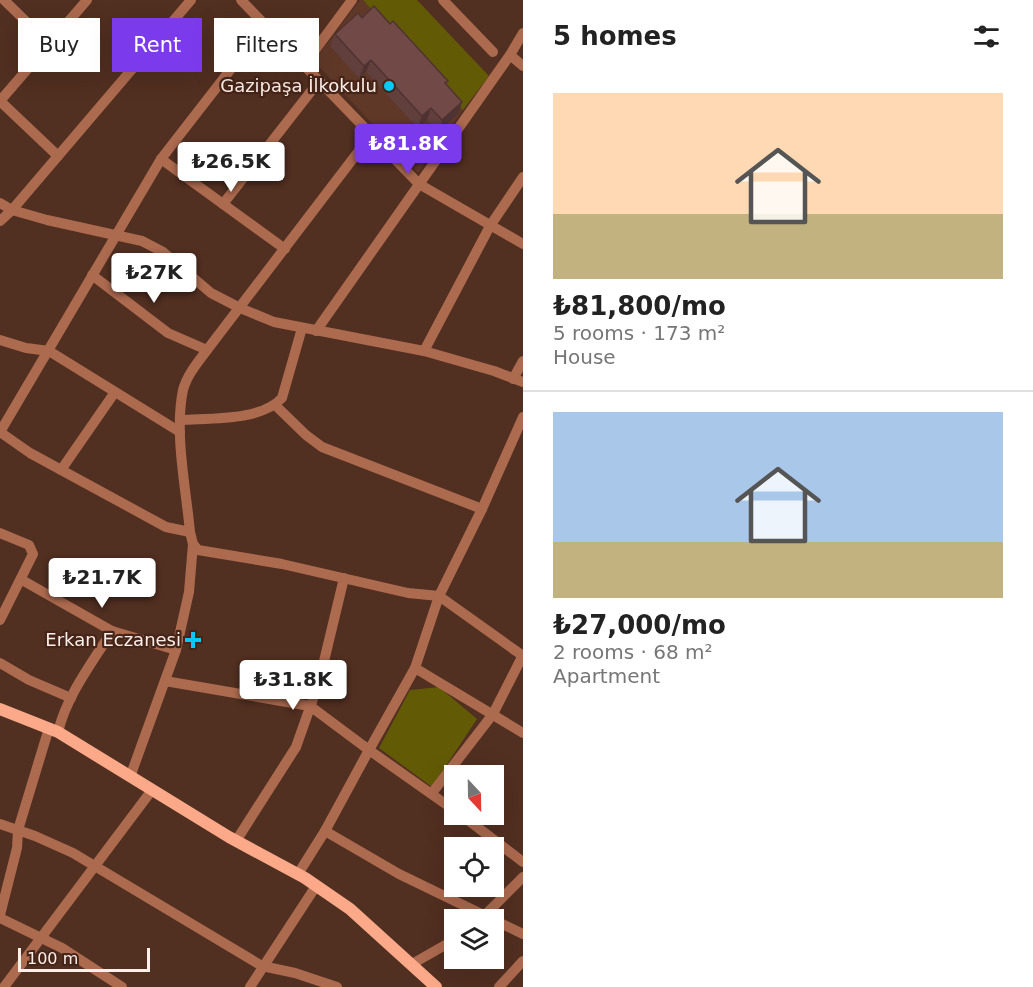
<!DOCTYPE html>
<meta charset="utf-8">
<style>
:root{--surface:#fff;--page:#f2f2f2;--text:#222;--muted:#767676;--line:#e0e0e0;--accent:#7c3aed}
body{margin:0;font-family:"DejaVu Sans",sans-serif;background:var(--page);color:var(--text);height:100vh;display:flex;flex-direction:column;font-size:22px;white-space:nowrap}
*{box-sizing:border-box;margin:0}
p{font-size:20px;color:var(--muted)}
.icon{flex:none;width:33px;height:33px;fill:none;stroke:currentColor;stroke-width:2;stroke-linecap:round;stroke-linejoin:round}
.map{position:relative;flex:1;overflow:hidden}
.details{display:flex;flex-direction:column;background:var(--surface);width:510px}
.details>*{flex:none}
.top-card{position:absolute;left:18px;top:18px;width:414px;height:54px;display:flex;gap:12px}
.needle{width:39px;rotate:158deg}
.controls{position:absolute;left:444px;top:765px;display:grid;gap:12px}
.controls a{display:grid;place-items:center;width:60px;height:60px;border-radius:0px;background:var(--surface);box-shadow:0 6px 24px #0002;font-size:30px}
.scale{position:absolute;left:18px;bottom:15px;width:132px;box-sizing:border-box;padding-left:6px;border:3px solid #fceee9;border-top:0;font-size:16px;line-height:21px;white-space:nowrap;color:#fceee9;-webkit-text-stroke:4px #462518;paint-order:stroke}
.price{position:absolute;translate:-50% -51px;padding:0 14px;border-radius:6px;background:#fff;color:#222;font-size:20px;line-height:39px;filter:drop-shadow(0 2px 3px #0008)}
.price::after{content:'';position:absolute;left:50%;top:36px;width:18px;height:14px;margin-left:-9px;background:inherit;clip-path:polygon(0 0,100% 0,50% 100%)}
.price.selected{background:var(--accent);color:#fff}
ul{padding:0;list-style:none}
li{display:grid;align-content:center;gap:12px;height:318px;padding:0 30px}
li+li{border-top:2px solid var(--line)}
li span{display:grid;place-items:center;height:186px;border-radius:0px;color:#555}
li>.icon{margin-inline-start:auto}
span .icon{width:108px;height:108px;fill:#fffc;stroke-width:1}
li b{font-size:26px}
h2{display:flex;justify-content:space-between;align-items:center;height:72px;padding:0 30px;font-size:26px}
.chip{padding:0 21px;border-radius:0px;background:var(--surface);box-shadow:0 6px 24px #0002;font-size:21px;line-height:54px}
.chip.selected{background:var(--accent);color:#fff}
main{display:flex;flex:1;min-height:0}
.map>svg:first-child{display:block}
.built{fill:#603828}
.green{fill:#635a05}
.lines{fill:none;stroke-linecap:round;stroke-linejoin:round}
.minor{stroke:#ac6a4f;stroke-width:10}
.major{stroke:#fba989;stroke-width:12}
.wall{fill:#613f3d}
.shaded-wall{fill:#4f3332}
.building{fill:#714947;stroke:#4f3332;stroke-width:1.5}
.poi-dot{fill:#06cbf9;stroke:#462518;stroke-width:2}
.labels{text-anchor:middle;stroke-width:4.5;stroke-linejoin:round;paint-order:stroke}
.poi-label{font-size:18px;fill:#fceee9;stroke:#462518;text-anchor:end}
</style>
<main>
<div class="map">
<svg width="523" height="987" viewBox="0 0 523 987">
<rect width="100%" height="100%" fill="#512f21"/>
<path class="built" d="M360,0H363L463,110L418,173L314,61Z"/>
<g class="green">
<path d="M363,0H417L489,76L463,110Z"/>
<path d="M439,687L477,719L432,787L379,748L410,690Z"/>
</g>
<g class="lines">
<g class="minor">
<path d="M4,0L49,44"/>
<path d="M241,0L419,184L523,244"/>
<path d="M443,0L493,52"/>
<path d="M510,55L523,66"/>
<path d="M304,65L352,0"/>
<path d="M0,101L87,0"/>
<path d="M0,101L58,156"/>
<path d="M161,159L285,249"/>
<path d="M0,203L12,210L47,220L142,241L163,252L211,293L240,308L274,322L424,351L494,371L523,382"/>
<path d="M223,204L319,81"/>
<path d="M0,221L12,210L191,0"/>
<path d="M92,275L168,333L207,350"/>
<path d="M316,331L510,55L523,33"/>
<path d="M0,340L26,348L49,351L180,432"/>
<path d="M424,351L490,226L523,177"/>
<path d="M513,379L523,361"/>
<path d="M275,405L306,435L322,447L482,509"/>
<path d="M181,420C211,418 261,421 282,398L302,328"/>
<path d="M0,432L30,453L166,527L190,532C186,488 174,433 183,390C187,375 198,362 207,350L371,135"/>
<path d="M0,432L161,159L265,25"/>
<path d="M61,470L115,392"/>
<path d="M190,532L193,544L198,550L282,564L408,593L439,596L482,509L523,417"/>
<path d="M0,533L29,545L33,554L0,620"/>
<path d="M22,580L112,631L176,650"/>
<path d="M0,663L29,680L71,698"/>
<path d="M415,668L523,733"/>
<path d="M165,681L310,706L369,750L415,668L439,596L523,656"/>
<path d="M58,732C67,695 92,663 112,631"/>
<path d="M130,777L176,650L189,592L193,544"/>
<path d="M432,793L493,714L523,655"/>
<path d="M460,814L523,862"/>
<path d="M0,824L35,836L73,853L262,966L295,973L337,987"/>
<path d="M325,831L399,874L523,934"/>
<path d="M236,841L296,747L319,682L344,578"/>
<path d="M298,874L325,831L369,750L454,810"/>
<path d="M0,915L17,848L18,830L49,728"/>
<path d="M0,918L62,948L122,987"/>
<path d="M481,919L523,877"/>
<path d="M412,964L454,940"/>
<path d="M4,987L152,790"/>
<path d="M250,987L316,886"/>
<path d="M499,987L523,961"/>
</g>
<path class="major" d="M0,709L58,732L229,837L305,878L350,909L436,987"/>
</g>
<path class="wall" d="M362,18L390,24L448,81L446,85L462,102L458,114L438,132L427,120L418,128L366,72L359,78L330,46L335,34Z"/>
<g class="shaded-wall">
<path d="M371,60L366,72L359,78L364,66Z"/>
<path d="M462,102L458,114L438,132L442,120Z"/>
<path d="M431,108L427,120L418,128L422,116Z"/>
</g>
<path class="building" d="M374,6L390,24L393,21L448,81L445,83L462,102L442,120L431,108L422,116L371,60L364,66L335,34L358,13L362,18Z"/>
<g class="poi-dot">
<circle cx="389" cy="86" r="6"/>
<path d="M190 631h6v6h6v6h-6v6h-6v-6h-6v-6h6z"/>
</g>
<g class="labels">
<g class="poi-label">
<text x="377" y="92">Gazipaşa İlkokulu</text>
<text x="181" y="646">Erkan Eczanesi</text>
</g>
</g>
</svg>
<div class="controls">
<a><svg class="needle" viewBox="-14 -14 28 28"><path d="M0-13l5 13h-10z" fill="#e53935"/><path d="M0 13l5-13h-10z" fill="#767676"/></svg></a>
<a><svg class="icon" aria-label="locate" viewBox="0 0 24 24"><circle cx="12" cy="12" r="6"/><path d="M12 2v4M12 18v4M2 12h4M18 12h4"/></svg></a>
<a><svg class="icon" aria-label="layers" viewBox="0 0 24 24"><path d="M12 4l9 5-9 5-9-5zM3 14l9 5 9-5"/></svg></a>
</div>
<div class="scale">100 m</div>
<b class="price selected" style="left:408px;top:175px">₺81.8K</b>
<b class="price" style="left:231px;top:193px">₺26.5K</b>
<b class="price" style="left:154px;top:304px">₺27K</b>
<b class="price" style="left:102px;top:609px">₺21.7K</b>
<b class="price" style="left:293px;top:711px">₺31.8K</b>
<div class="top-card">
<a class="chip">Buy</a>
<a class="chip selected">Rent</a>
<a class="chip">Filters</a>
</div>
</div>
<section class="details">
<h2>5 homes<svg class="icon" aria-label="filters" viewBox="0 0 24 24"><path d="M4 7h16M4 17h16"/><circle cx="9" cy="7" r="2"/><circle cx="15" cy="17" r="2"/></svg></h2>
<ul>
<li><span style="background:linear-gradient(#ffd9b3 65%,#c2b280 0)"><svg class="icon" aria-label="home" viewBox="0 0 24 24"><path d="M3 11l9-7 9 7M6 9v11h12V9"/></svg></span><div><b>₺81,800/mo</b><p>5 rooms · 173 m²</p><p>House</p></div></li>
<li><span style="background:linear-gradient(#a9c7e8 70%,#c2b280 0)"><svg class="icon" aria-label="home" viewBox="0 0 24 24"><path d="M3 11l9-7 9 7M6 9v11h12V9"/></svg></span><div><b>₺27,000/mo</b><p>2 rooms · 68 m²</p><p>Apartment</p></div></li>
</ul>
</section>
</main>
